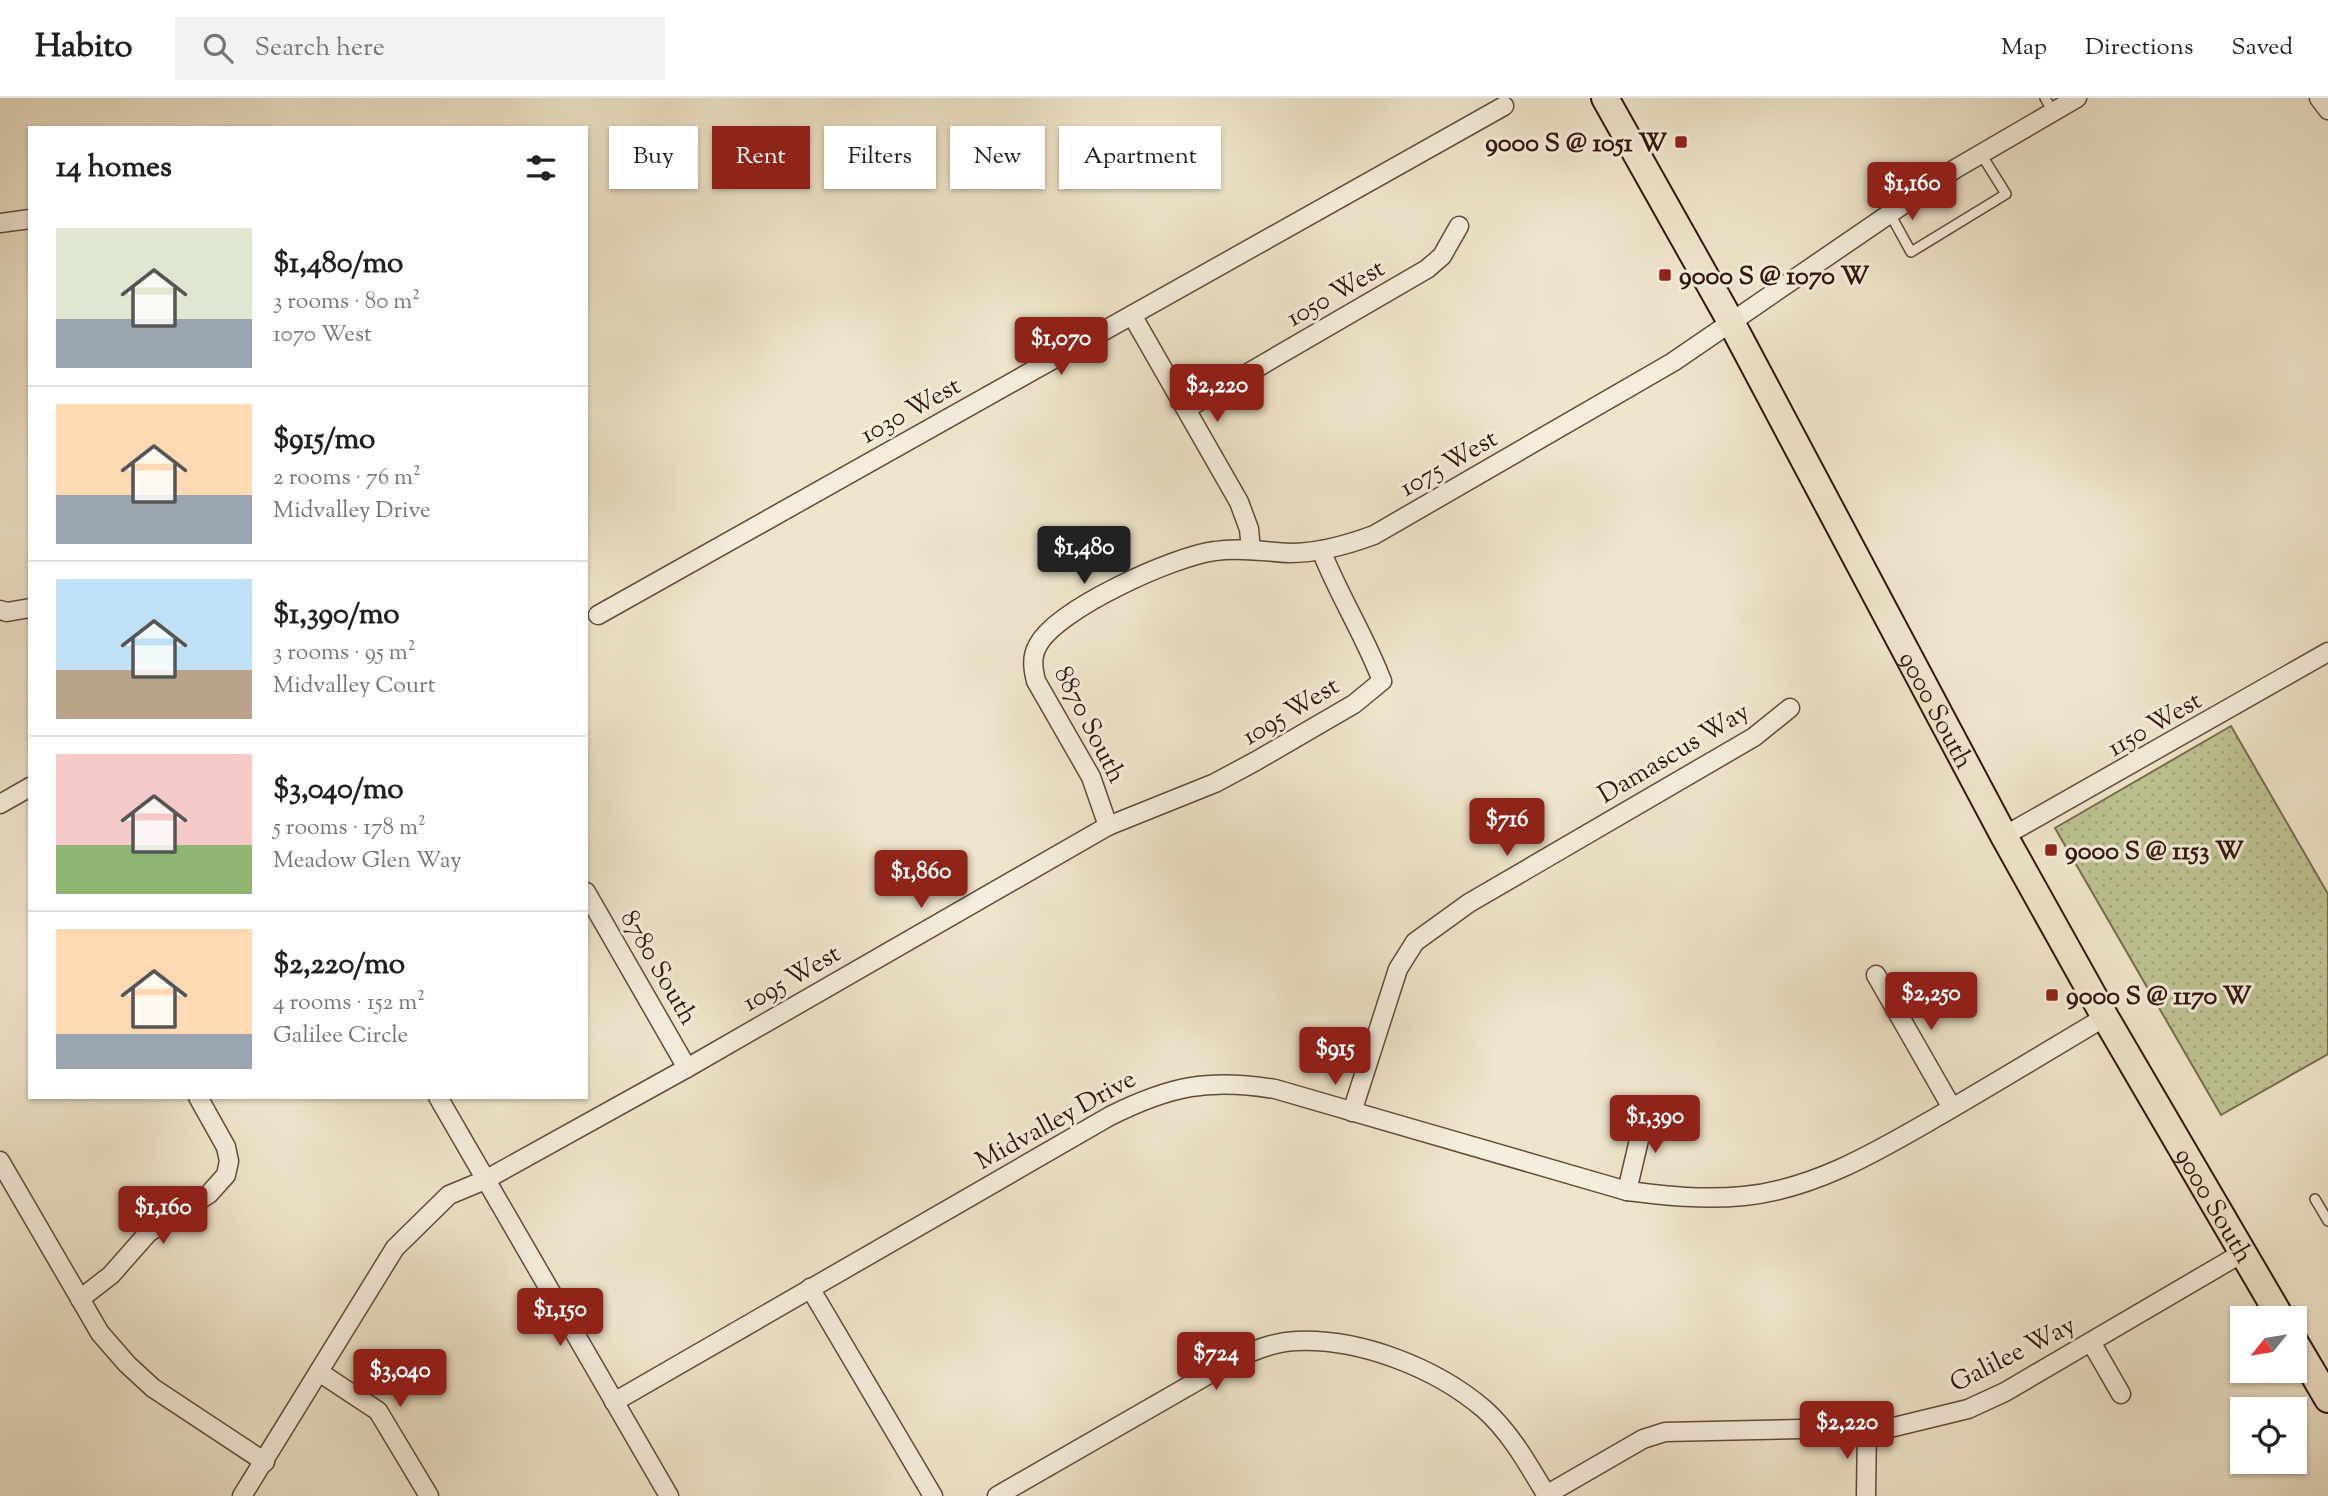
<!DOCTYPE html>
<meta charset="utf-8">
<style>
:root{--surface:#fff;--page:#f2f2f2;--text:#202124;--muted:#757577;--line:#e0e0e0;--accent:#8f2418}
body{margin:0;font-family:"Sorts Mill Goudy",serif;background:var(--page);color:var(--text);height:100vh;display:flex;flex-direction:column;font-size:26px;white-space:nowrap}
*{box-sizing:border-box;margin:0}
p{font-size:23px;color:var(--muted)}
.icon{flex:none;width:38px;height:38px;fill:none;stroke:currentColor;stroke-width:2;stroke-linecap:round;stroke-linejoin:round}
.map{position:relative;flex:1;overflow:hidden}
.panel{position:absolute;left:28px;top:28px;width:560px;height:973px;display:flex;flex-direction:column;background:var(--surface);border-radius:0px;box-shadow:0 2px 5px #0004}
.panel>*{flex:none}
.guide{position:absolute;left:609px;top:28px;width:665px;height:63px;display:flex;gap:14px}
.needle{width:46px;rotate:240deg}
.buttons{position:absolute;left:2230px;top:1208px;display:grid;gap:14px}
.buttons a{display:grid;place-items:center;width:77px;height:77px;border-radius:0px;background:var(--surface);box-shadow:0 2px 5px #0004;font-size:35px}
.price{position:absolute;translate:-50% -60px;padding:0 16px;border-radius:7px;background:var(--accent);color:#fff;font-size:23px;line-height:46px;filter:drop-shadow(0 2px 4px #0008)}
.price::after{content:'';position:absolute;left:50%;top:42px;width:21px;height:16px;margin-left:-10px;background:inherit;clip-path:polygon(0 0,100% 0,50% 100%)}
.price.active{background:#222;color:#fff}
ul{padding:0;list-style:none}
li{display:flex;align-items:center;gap:21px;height:175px;padding:0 28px}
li+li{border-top:2px solid var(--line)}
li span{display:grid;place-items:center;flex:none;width:196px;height:140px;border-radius:0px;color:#555}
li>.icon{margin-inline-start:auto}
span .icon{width:84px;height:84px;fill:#fffc;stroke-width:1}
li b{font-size:30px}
h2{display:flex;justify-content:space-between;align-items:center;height:84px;padding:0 28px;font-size:30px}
.chip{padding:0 24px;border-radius:0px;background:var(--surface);box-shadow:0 2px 5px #0004;font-size:24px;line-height:63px}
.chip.active{background:var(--accent);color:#fff}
header{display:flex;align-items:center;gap:42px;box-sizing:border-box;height:98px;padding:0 35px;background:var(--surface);border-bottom:2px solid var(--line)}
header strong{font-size:33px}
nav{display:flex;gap:38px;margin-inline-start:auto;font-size:24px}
.search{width:490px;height:63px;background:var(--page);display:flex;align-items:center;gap:18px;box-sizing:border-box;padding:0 24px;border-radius:0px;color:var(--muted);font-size:26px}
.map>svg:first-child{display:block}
.grass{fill:url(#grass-dots);stroke:#796c4e;stroke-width:2}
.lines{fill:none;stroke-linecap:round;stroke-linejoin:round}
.service-casing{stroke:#634a3a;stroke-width:12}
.minor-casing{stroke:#634a3a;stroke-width:21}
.primary-casing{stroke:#34160a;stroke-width:30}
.service{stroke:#f5eedd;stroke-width:9}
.minor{stroke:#f5eedd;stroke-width:18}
.primary{stroke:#efe5cb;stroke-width:26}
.poi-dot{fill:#8f2418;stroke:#f5eedd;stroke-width:2.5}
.labels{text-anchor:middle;stroke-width:6;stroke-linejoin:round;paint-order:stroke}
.poi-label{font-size:26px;font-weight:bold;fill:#34160a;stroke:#f5eedd;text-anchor:start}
.street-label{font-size:26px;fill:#34160a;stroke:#f5eedd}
</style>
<header>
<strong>Habito</strong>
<div class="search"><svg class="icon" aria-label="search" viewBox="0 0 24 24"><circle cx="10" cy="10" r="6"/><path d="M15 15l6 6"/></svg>Search here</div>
<nav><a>Map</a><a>Directions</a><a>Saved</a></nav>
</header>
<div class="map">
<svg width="2328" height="1398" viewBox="0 0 2328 1398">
<defs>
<pattern id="grass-dots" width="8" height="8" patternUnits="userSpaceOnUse" patternTransform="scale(1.75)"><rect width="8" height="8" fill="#bec393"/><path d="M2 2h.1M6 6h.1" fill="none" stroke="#a4a77d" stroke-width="1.8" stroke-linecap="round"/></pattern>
</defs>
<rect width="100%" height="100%" fill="#efe5cb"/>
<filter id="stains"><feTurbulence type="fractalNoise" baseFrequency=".00286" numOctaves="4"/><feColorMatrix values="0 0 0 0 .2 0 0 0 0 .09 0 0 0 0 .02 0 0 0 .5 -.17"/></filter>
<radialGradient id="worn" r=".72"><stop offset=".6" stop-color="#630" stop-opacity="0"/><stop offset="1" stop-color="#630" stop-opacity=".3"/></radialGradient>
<path class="grass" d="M2231,628L2328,796V956L2221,1017L2055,730Z"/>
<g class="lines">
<defs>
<g id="service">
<path d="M2045,0L2053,14"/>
<path d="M1890,116L1911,154L2006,96L1981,56"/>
<path d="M2315,1101L2328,1123"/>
</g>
<g id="minor">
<path d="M2319,0L2328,12"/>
<path d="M0,125L30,121"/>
<path d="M1132,217L1239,404L1249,431L1251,452"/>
<path d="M1186,311L1427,171L1442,158L1459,128"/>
<path d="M0,512L7,514L30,510"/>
<path d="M598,517L1504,8"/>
<path d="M0,706L30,689"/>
<path d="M1108,728L1091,679L1036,583C1033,571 1031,559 1038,547C1057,511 1174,458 1215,453C1240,449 1265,454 1290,455C1319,455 1347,447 1374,437L1673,264L1955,71L2077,0"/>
<path d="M2004,738L2328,554"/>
<path d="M586,794L687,970"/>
<path d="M1876,877L1952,1010"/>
<path d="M438,999L669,1398"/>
<path d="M1352,1014L1398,871L1415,844L1469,805L1754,639L1790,610"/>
<path d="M0,1063L100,1235L127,1266L153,1290L265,1364"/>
<path d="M1627,1093L1646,1012"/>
<path d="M810,1190L933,1398"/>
<path d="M80,1201L111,1177L148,1135L209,1096L226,1077L229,1063L226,1049L198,999"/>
<path d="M2091,1244L2121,1296"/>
<path d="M319,1274L378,1313L429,1398"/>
<path d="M614,1304L1110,1018C1170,988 1209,980 1275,991L1627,1093C1667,1098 1704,1102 1744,1098C1814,1091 1876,1054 1935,1020C1992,987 2048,953 2105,919"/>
<path d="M1546,1397L1643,1341L1665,1334L1894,1329L1968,1311L2005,1294L2244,1154"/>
<path d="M242,1398L395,1150L449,1097L485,1082L687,970L1108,728L1215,685L1256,663L1354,606L1382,583C1365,538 1339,498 1321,452"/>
<path d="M997,1398L1239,1259C1258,1251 1275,1244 1296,1243C1360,1240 1436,1270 1484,1311C1511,1335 1529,1368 1547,1398"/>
<path d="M1866,1398L1867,1329"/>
</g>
<g id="primary">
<path id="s1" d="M1605,0L1731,224L2004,738L2105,919L2281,1220"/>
<path d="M2294,1243L2328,1301"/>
</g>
</defs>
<use href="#service" class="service-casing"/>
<use href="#minor" class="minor-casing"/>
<use href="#primary" class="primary-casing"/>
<use href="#service" class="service"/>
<use href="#minor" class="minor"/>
<use href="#primary" class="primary"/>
</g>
<g class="poi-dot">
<rect x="1674" y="37" width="14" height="14" rx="3.5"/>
<rect x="1658" y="170" width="14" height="14" rx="3.5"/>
<rect x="2044" y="745" width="14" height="14" rx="3.5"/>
<rect x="2045" y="890" width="14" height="14" rx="3.5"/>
</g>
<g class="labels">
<g class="poi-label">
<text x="1667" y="53" text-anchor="end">9000 S @ 1051 W</text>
<text x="1679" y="186">9000 S @ 1070 W</text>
<text x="2065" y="761">9000 S @ 1153 W</text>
<text x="2066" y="906">9000 S @ 1170 W</text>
</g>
<g class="street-label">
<text transform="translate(1335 194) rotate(-30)" y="9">1050 West</text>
<text transform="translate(910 311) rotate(-29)" y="9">1030 West</text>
<text transform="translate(1448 364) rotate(-30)" y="9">1075 West</text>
<text transform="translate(1290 612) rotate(-31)" y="9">1095 West</text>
<text dy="9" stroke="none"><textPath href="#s1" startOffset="696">9000 South</textPath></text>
<text transform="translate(2154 625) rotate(-30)" y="9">1150 West</text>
<text transform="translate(1091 626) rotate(63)" y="9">8870 South</text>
<text transform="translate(1673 654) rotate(-31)" y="9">Damascus Way</text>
<text transform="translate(660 869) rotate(60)" y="9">8780 South</text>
<text transform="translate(791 879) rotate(-30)" y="9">1095 West</text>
<text transform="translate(1055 1021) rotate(-29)" y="9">Midvalley Drive</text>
<text dy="9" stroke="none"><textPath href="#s1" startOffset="1264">9000 South</textPath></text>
<text transform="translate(2012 1255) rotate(-27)" y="9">Galilee Way</text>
</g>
</g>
<rect width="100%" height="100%" filter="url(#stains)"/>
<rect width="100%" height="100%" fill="url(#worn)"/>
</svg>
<div class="buttons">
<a><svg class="needle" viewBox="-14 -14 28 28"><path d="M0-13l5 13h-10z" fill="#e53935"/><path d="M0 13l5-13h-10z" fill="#757577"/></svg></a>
<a><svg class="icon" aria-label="locate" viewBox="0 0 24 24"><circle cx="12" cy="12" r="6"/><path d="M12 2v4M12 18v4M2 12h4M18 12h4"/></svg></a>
</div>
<b class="price" style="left:1912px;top:124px">$1,160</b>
<b class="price" style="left:1061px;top:279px">$1,070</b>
<b class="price" style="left:1217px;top:326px">$2,220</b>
<b class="price active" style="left:1084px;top:488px">$1,480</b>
<b class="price" style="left:1507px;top:760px">$716</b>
<b class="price" style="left:921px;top:812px">$1,860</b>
<b class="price" style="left:1931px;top:934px">$2,250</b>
<b class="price" style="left:1335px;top:989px">$915</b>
<b class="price" style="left:1655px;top:1057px">$1,390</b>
<b class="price" style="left:163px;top:1148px">$1,160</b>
<b class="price" style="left:560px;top:1250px">$1,150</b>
<b class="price" style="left:1216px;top:1294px">$724</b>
<b class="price" style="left:400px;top:1311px">$3,040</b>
<b class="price" style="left:1847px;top:1363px">$2,220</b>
<div class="guide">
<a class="chip">Buy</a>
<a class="chip active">Rent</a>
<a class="chip">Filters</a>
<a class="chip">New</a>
<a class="chip">Apartment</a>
</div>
<section class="panel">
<h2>14 homes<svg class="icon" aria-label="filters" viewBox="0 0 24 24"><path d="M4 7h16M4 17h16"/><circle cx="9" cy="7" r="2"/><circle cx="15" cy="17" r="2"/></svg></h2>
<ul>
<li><span style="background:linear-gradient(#dfe7d0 65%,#9aa5b1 0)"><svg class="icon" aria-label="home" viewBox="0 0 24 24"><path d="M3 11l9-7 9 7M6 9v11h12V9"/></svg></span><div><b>$1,480/mo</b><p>3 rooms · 80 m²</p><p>1070 West</p></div></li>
<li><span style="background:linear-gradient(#ffd9b3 65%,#9aa5b1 0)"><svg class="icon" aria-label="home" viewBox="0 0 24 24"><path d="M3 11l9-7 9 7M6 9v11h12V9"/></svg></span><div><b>$915/mo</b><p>2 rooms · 76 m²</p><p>Midvalley Drive</p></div></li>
<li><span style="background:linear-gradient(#bfe0f5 65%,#b9a48a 0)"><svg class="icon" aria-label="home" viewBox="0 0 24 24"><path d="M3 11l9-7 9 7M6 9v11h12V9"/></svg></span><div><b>$1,390/mo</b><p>3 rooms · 95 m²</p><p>Midvalley Court</p></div></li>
<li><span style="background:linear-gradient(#f6c9c9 65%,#8fb573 0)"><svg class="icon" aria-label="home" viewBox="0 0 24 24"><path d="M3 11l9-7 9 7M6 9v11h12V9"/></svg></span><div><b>$3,040/mo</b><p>5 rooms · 178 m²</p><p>Meadow Glen Way</p></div></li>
<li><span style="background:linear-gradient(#ffd9b3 75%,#9aa5b1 0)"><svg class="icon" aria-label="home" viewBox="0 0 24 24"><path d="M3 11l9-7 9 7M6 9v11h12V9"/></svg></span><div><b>$2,220/mo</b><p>4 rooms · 152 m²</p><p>Galilee Circle</p></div></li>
</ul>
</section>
</div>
